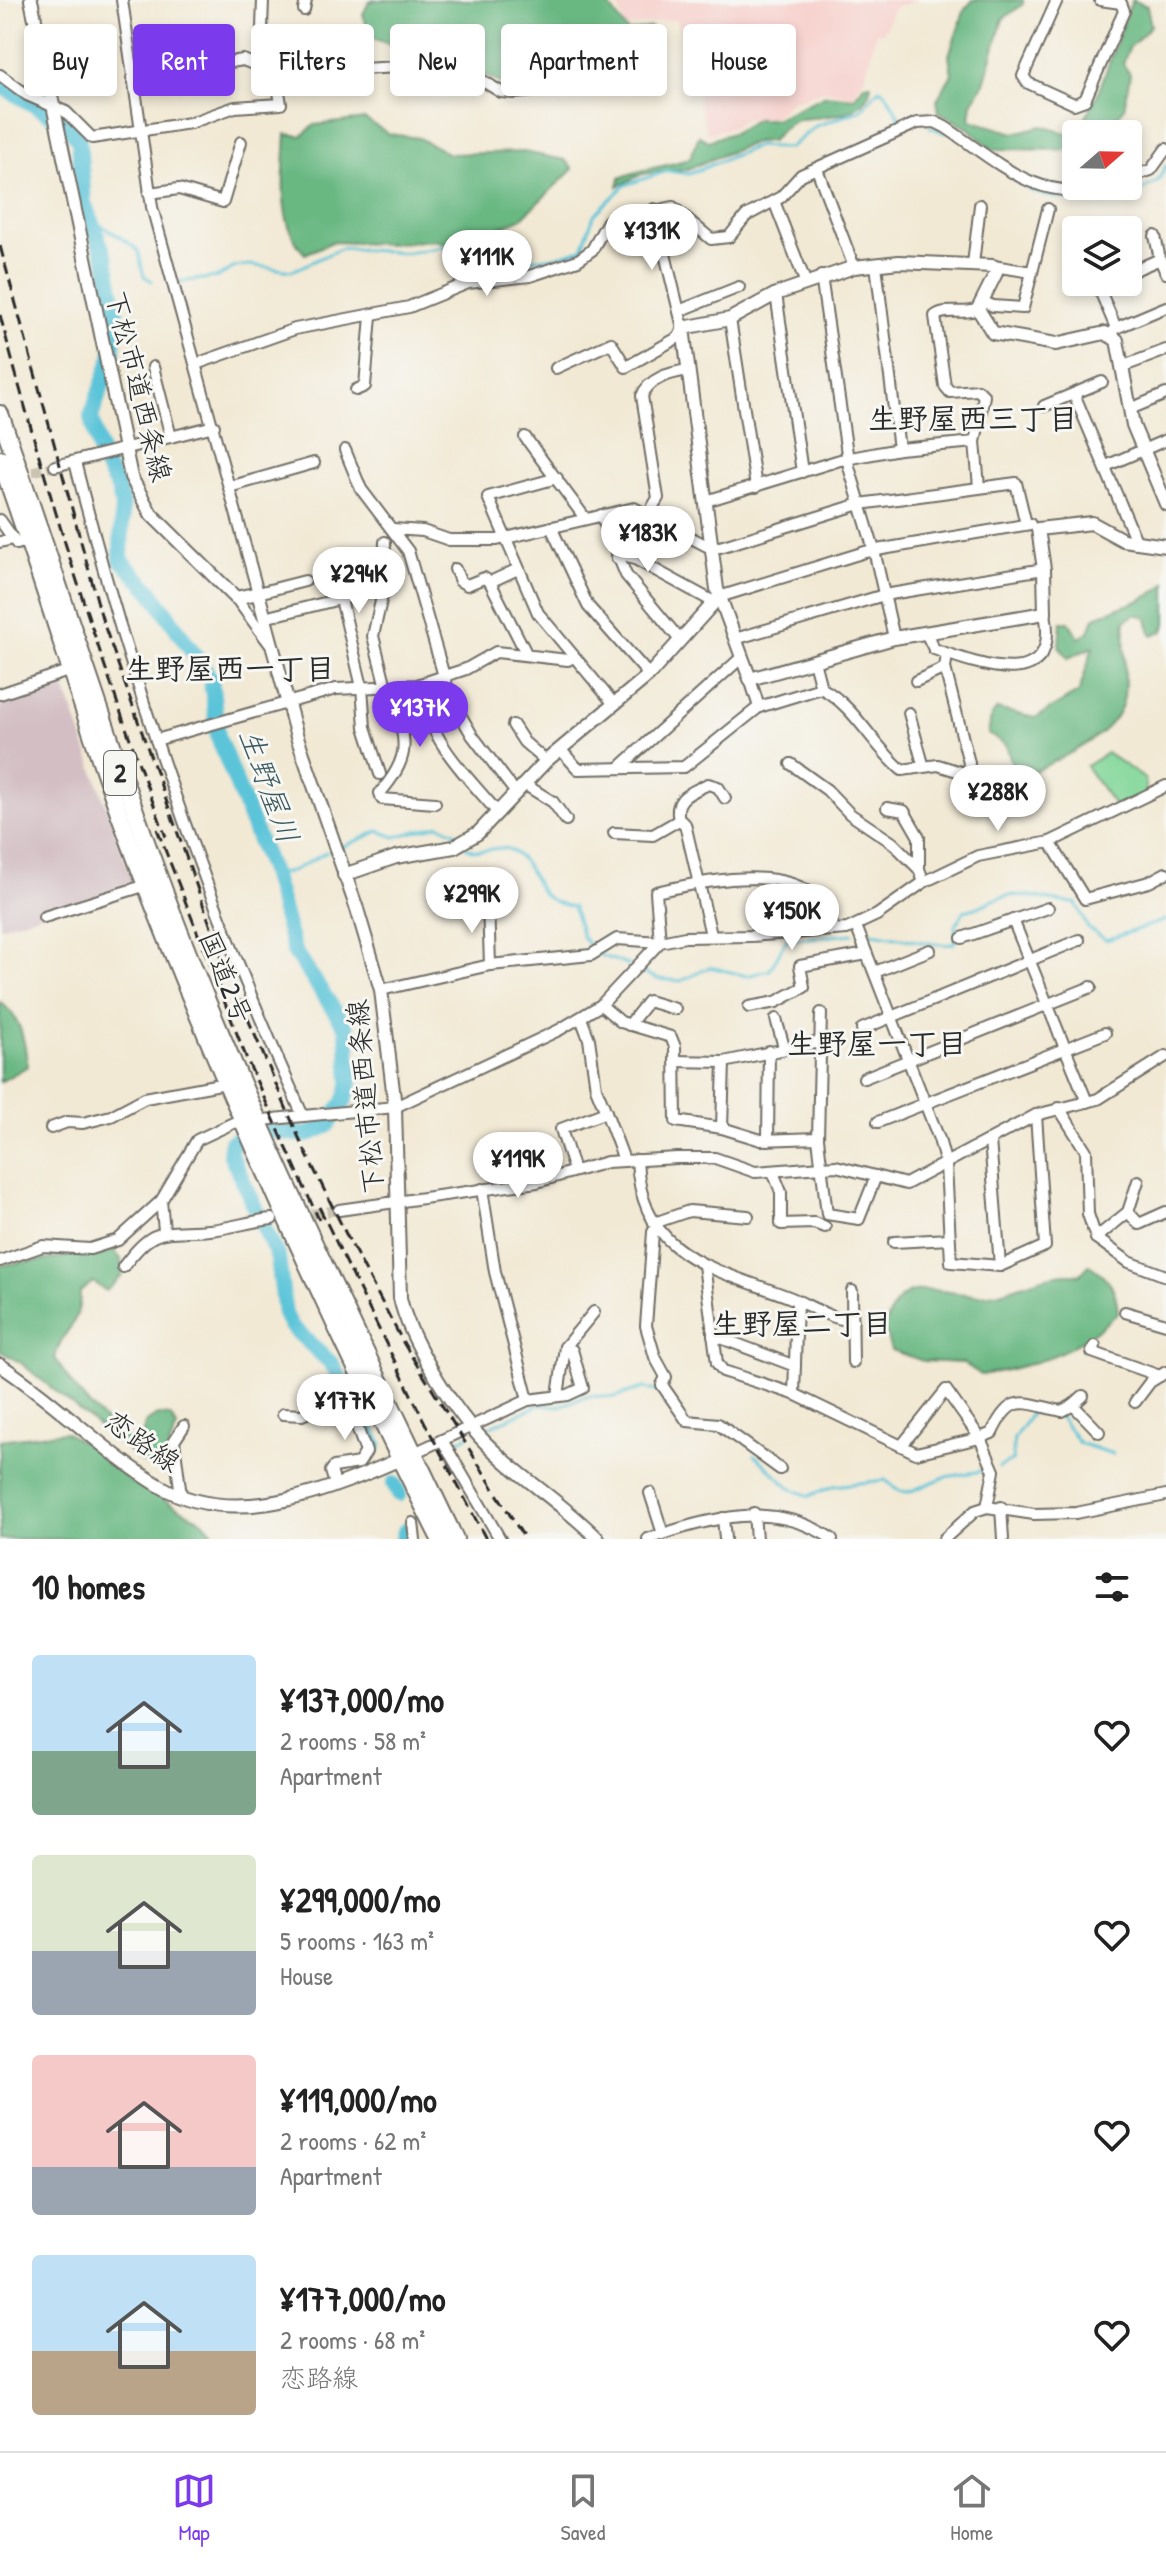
<!DOCTYPE html>
<meta charset="utf-8">
<style>
:root{--surface:#fff;--page:#f6f6f6;--text:#222;--muted:#767676;--line:#e0e0e0;--accent:#7c3aed}
body{margin:0;font-family:"Patrick Hand","Klee One",sans-serif;background:var(--page);color:var(--text);height:100vh;display:flex;flex-direction:column;font-size:30px;white-space:nowrap}
*{box-sizing:border-box;margin:0}
p{font-size:26px;color:var(--muted)}
.icon{flex:none;width:44px;height:44px;fill:none;stroke:currentColor;stroke-width:2;stroke-linecap:round;stroke-linejoin:round}
.map{position:relative;height:1539px;overflow:hidden}
.details{display:flex;flex-direction:column;background:var(--surface);flex:1}
.details>*{flex:none}
.top-card{position:absolute;left:24px;top:24px;width:1118px;height:72px;display:flex;gap:16px}
.needle{width:52px;rotate:70deg}
.controls{position:absolute;left:1062px;top:120px;display:grid;gap:16px}
.controls a{display:grid;place-items:center;width:80px;height:80px;border-radius:8px;background:var(--surface);box-shadow:0 4px 12px #0003;font-size:40px}
.price{position:absolute;translate:-50% -68px;padding:0 18px;border-radius:28px;background:#fff;color:#222;font-size:26px;line-height:52px;filter:drop-shadow(0 2px 4px #0008)}
.price::after{content:'';position:absolute;left:50%;top:48px;width:24px;height:18px;margin-left:-12px;background:inherit;clip-path:polygon(0 0,100% 0,50% 100%)}
.price.active{background:var(--accent);color:#fff}
ul{padding:0;list-style:none}
li{display:flex;align-items:center;gap:24px;height:200px;padding:0 32px}
li span{display:grid;place-items:center;flex:none;width:224px;height:160px;border-radius:8px;color:#555}
li>.icon{margin-inline-start:auto}
span .icon{width:96px;height:96px;fill:#fffc;stroke-width:1}
li b{font-size:34px}
h2{display:flex;justify-content:space-between;align-items:center;height:96px;padding:0 32px;font-size:34px}
.pill{padding:0 28px;border-radius:8px;background:var(--surface);box-shadow:0 4px 12px #0003;font-size:28px;line-height:72px}
.pill.active{background:var(--accent);color:#fff}
.menu{display:flex;justify-content:space-around;align-items:center;height:112px;border-top:2px solid var(--line);background:var(--surface);font-size:22px;color:var(--muted)}
.menu a{display:grid;justify-items:center;gap:4px}
.menu .active{color:var(--accent)}
.map>svg:first-child{display:block}
.built{fill:#f7d0cc}
.industrial{fill:#d2bec3}
.green{fill:#82d79a;stroke:#568162;stroke-width:2}
.forest{fill:#69b882;stroke:#4a7256;stroke-width:2}
.lines{fill:none;stroke-linecap:round;stroke-linejoin:round}
.stream{stroke:#5cc4d9;stroke-width:3}
.river{stroke:#5cc4d9;stroke-width:16}
.minor-tunnel{stroke:#cac3b2;stroke-width:10;stroke-dasharray:10 5;stroke-linecap:butt}
.minor-casing{stroke:#716e66;stroke-width:14}
.tertiary-casing{stroke:#716e66;stroke-width:16}
.trunk-casing{stroke:#716e66;stroke-width:20}
.minor{stroke:#fff;stroke-width:10}
.tertiary{stroke:#fff;stroke-width:12}
.trunk{stroke:#fff;stroke-width:16}
.rail{stroke:#2b2b2b;stroke-width:3;stroke-dasharray:12 6;stroke-linecap:butt}
.labels{text-anchor:middle;stroke-width:6;stroke-linejoin:round;paint-order:stroke}
.shield{fill:#f6f6f2;stroke:#686867;stroke-width:2}
.shield-label{font-size:26px;font-weight:bold;fill:#2b2b2b}
.street-label{font-size:28px;fill:#2b2b2b;stroke:#f6f6f2}
.neighbourhood-label{font-size:30px;font-weight:bold;fill:#2b2b2b;stroke:#f6f6f2}
.water-label{font-size:30px;font-style:italic;fill:#3a595f;stroke:#f6f6f2}
</style>
<div class="map">
<svg width="1166" height="1539" viewBox="0 0 1166 1539">
<rect width="100%" height="100%" fill="#f6f6f2"/>
<filter id="ink" filterUnits="userSpaceOnUse"><feTurbulence type="fractalNoise" baseFrequency=".0125" numOctaves="2"/><feDisplacementMap in="SourceGraphic" scale="16" xChannelSelector="R" yChannelSelector="G"/><feConvolveMatrix kernelMatrix="1 2 1 2 8 2 1 2 1" color-interpolation-filters="sRGB"/></filter>
<filter id="wash" filterUnits="userSpaceOnUse"><feTurbulence type="fractalNoise" baseFrequency=".006" numOctaves="4" result="noise"/><feDisplacementMap in="SourceGraphic" scale="32" xChannelSelector="R" yChannelSelector="G"/><feGaussianBlur stdDeviation="1.8" result="paint"/><feColorMatrix in="noise" values="0 0 0 0 0 0 0 0 0 0 0 0 0 0 0 0 0 1.4 0 .05"/><feComposite in="paint" operator="in"/></filter>
<g filter="url(#wash)">
<rect width="100%" height="100%" fill="#f2e9d4"/>
<path class="built" d="M616,0H917L894,8L883,33L876,32L865,77L853,96L824,90L792,101L774,116L745,119L733,127L707,134L677,19L625,27Z"/>
<path class="industrial" d="M62,680L134,885L0,927V698Z"/>
<path class="green" d="M1107,753L1145,779L1146,796L1117,809L1086,766Z"/>
<g class="forest">
<path d="M375,0H605L628,32L651,27L656,32L639,49L620,52L579,76L551,85L507,86L455,61L412,53L370,37L363,14L369,2Z"/>
<path d="M973,0H1023V4L1003,19L984,83L972,103L970,120L1014,133L1042,126L1069,134L1083,122L1098,93L1132,0L1147,6L1151,26L1129,48L1123,64L1130,74L1124,109L1100,134H1076L1075,150L992,149L968,128L939,112L937,100L952,74L949,55L965,9Z"/>
<path d="M871,84C867,117 827,116 802,119C789,121 779,132 771,141L755,142L687,169L642,174L618,186L620,178C643,167 667,168 690,158L699,136L708,141L735,132L756,119H775L826,95L854,98L864,85Z"/>
<path d="M365,119L389,134L419,138L449,154L524,152L565,160L573,169L521,219L496,229L487,248L471,252L434,240L386,244L332,242L305,254C276,223 284,174 286,134L301,136L315,125Z"/>
<path d="M1166,583V624L1163,631L1152,635L1146,617L1135,614L1125,621C1123,646 1127,671 1124,696C1119,739 1049,762 1017,780L1006,745L988,734L991,717L997,709L1035,718L1079,692L1093,647L1068,658L1059,646L1061,622H1069L1079,638L1089,632L1094,618C1119,605 1145,604 1166,583Z"/>
<path d="M0,1002C22,1017 24,1041 28,1066L0,1082Z"/>
<path d="M82,1250H113L121,1259L122,1276L106,1291L93,1282L80,1292C80,1329 62,1327 55,1358C73,1389 98,1418 127,1439L142,1437L145,1423L157,1415L170,1416L177,1427L168,1449L173,1466L166,1474L142,1462L21,1363L0,1351V1266C29,1258 56,1264 82,1250Z"/>
<path d="M1089,1265C1110,1278 1116,1288 1118,1313C1076,1351 1037,1366 981,1375L963,1363L923,1361L891,1350L884,1328C888,1316 895,1299 908,1293C930,1285 955,1295 977,1295C1013,1295 1043,1269 1080,1275Z"/>
<path d="M65,1432L97,1451L128,1480L204,1522L219,1539H0V1440Z"/>
</g>
<g class="lines">
<g class="stream">
<path d="M930,127L946,133"/>
<path d="M1012,178L1031,191L1047,196L1075,200L1097,192L1125,199L1157,182L1166,166"/>
<path d="M90,218C100,226 133,243 138,251C141,258 141,268 144,276L152,281"/>
<path d="M179,282L218,277L235,267L250,265L292,271L342,248L405,253L443,247L483,262L502,263L555,257L582,249L594,215L625,185L668,171L689,174L757,146L789,148L816,126L861,110L879,89L886,93L903,124"/>
<path d="M342,847L379,831L395,837L439,825L455,832L459,839"/>
<path d="M466,847C482,858 500,840 515,853C543,877 527,898 573,907L582,936L593,951"/>
<path d="M273,876L294,870L327,852"/>
<path d="M864,932C890,934 932,947 953,944L956,939L955,926L964,911C980,909 990,899 1006,896C1029,892 1052,903 1076,903L1088,928L1106,940L1166,920"/>
<path d="M599,955L629,965"/>
<path d="M639,971L658,979L681,981L710,967L747,976L770,970L786,940L853,934"/>
<path d="M489,1427L539,1405L559,1406L589,1396L614,1397L644,1388L660,1392L681,1423L691,1429L704,1427"/>
<path d="M453,1450L457,1441L468,1436"/>
<path d="M755,1455L790,1488L809,1496L834,1486L885,1480L900,1491L909,1492L945,1477L989,1470"/>
<path d="M999,1467L1012,1461L1014,1438L1033,1411L1059,1416L1079,1443L1113,1454"/>
</g>
<g class="river">
<path d="M0,85L67,124L79,141L84,203L106,259L116,312L112,357L91,417L102,460L118,488L122,505L121,560L151,591L211,679L218,737L273,876L294,951L347,1029L350,1083L344,1102L327,1126L307,1135L272,1131L239,1137L231,1143L230,1153L278,1258L285,1314L291,1326L332,1364L375,1445"/>
<path d="M394,1484L399,1494"/>
<path d="M403,1539L405,1531"/>
</g>
</g>
</g>
<g filter="url(#ink)">
<g class="lines">
<g class="minor-tunnel">
<path d="M18,475L55,466"/>
<path d="M297,1216L339,1210"/>
</g>
<defs>
<g id="minor">
<path d="M122,0L152,207L258,593L305,581"/>
<path d="M263,0L262,28L270,62L275,67L304,72L438,65L473,75L501,92L514,93L566,88L597,75"/>
<path d="M1057,0L1023,76L1028,83L1074,104L1085,100L1124,11L1121,3L1100,0"/>
<path d="M304,10L306,0"/>
<path d="M0,75L27,95L66,112L92,138L190,123L235,107L281,104L275,67"/>
<path d="M132,78L243,60L271,71L276,69"/>
<path d="M817,169L854,267"/>
<path d="M1128,178L1151,170L1166,149"/>
<path d="M149,193L179,189L223,202L241,142"/>
<path d="M774,201L805,281"/>
<path d="M1155,236L1160,259"/>
<path d="M973,264L980,205"/>
<path d="M876,265L899,449"/>
<path d="M993,266L1032,272"/>
<path d="M1128,273L1160,259L1166,273"/>
<path d="M821,276L849,467L874,550L894,638"/>
<path d="M1107,282L1098,286L1116,328"/>
<path d="M776,294L802,472"/>
<path d="M984,302L993,306L1023,308L1048,209"/>
<path d="M978,309C964,316 947,307 935,316L945,386L950,392L978,390L984,396L975,442L979,487"/>
<path d="M679,311L739,287"/>
<path d="M730,319L756,487"/>
<path d="M1111,335L1116,328L1166,307"/>
<path d="M196,364L295,329L409,307L468,283L530,276L578,260L592,250L608,221L673,207L711,239L729,237L746,216L781,197L801,175L917,123L935,122L945,127C994,159 1039,205 1101,186"/>
<path d="M1124,366L1166,350"/>
<path d="M153,367L171,437"/>
<path d="M556,368L611,343L626,367L679,337L683,328L654,209"/>
<path d="M356,390L365,386L371,316"/>
<path d="M1074,394L1137,543"/>
<path d="M1044,406L1102,382"/>
<path d="M1130,409L1166,394"/>
<path d="M525,437L585,518"/>
<path d="M345,450L361,489L408,551L450,697L472,735L516,793"/>
<path d="M75,462C131,686 208,905 303,1116"/>
<path d="M55,466L214,426"/>
<path d="M1106,466L1166,440"/>
<path d="M557,478L488,497L538,613L613,703"/>
<path d="M229,487L314,463"/>
<path d="M706,501L840,460L899,449L975,442"/>
<path d="M649,513L658,498L642,396C649,378 670,373 688,370"/>
<path d="M601,515L626,575L680,640"/>
<path d="M0,520L17,544L27,541"/>
<path d="M551,527L588,606L649,675"/>
<path d="M393,529L423,531L449,540H497L634,508L707,546L720,547L860,504L1016,483L1026,524"/>
<path d="M0,542L13,539"/>
<path d="M385,542L383,592L373,636L386,687"/>
<path d="M617,558L625,555L637,560L712,601"/>
<path d="M455,569L460,581L467,585L484,578L490,582"/>
<path d="M518,569L490,582L526,653"/>
<path d="M719,597L865,552L1030,524"/>
<path d="M236,598L270,644"/>
<path d="M341,599L362,687L365,727L380,774"/>
<path d="M264,618L360,594L361,560"/>
<path d="M926,633L934,649C979,665 1061,695 1045,613"/>
<path d="M735,639L884,595L1044,569"/>
<path d="M814,661L821,688"/>
<path d="M750,679L759,707L821,688C855,706 873,746 902,770L938,765L967,774L969,763L945,668L947,654"/>
<path d="M916,681L945,668"/>
<path d="M391,687C400,735 419,748 380,793L382,799L435,803"/>
<path d="M0,694L74,669"/>
<path d="M424,705C438,750 468,777 498,813"/>
<path d="M909,713L923,764"/>
<path d="M513,725L524,742L546,761"/>
<path d="M156,740L336,689L417,685L466,669L496,652L568,660L573,657"/>
<path d="M560,749L578,769L684,767L759,707"/>
<path d="M791,764L827,790L850,814L893,843L919,869L924,882"/>
<path d="M619,768L742,657"/>
<path d="M524,784L553,802L566,820"/>
<path d="M887,808L904,811L919,837V869"/>
<path d="M679,820C673,797 691,793 708,784L718,787L725,798"/>
<path d="M614,833L653,835L679,820L685,824L711,935"/>
<path d="M1050,842L1085,899L1149,882L1166,873"/>
<path d="M488,903L490,965"/>
<path d="M44,917L150,884"/>
<path d="M1013,920L1087,1102"/>
<path d="M856,926L939,1139L946,1165L951,1262L1000,1266L1045,1246L1036,1115"/>
<path d="M962,938L1048,908"/>
<path d="M875,972L930,950"/>
<path d="M381,990L490,965L591,955L617,939L660,942L656,892C707,880 820,855 833,930"/>
<path d="M601,1005L621,1022L671,1037L675,1047L676,1121L722,1128L761,1140L818,1138"/>
<path d="M749,1007L776,1002L804,987L800,966L867,954"/>
<path d="M821,1013L818,1138L827,1214L859,1219L876,1176"/>
<path d="M581,1018L589,1039L596,1088L606,1112"/>
<path d="M776,1019L784,1047"/>
<path d="M629,1025L648,1001L675,1009"/>
<path d="M862,1029L1079,940"/>
<path d="M675,1061L724,1062L819,1042"/>
<path d="M864,1078L1091,987"/>
<path d="M1059,1108L1086,1151L1088,1214L1096,1238L1129,1262L1166,1276"/>
<path d="M878,1122L1105,1033"/>
<path d="M51,1128L67,1122L83,1123L111,1116L145,1098L226,1083"/>
<path d="M722,1128L724,1062"/>
<path d="M768,1140L769,1051"/>
<path d="M990,1140L1000,1266"/>
<path d="M637,1160C641,1257 713,1268 789,1297C807,1304 833,1321 853,1320"/>
<path d="M574,1171L561,1129L606,1112L624,1160"/>
<path d="M773,1172L781,1192V1224L814,1223L825,1227"/>
<path d="M482,1189L495,1272L528,1400"/>
<path d="M161,1201L164,1230"/>
<path d="M339,1210L537,1182L607,1162L677,1158H715L755,1172L836,1166L906,1184L1036,1115L1098,1099L1166,1056"/>
<path d="M1128,1212L1139,1224L1166,1212"/>
<path d="M654,1223L689,1211L748,1216"/>
<path d="M656,1228L653,1232L646,1326L655,1357L666,1377L662,1385L687,1421L718,1424L780,1469"/>
<path d="M1096,1238L1128,1212L1138,1181"/>
<path d="M894,1242L949,1239"/>
<path d="M0,1261L43,1246L90,1249L118,1240L161,1201L197,1140L233,1123L395,1107L559,1030L601,1005L660,942L685,937L751,936L847,929L877,915L924,882L978,856L1050,842L1166,786"/>
<path d="M704,1265L717,1363L723,1371L794,1394L916,1453L980,1438L994,1471L987,1507"/>
<path d="M123,1267C155,1224 162,1234 210,1230C231,1228 251,1221 272,1219"/>
<path d="M852,1291L853,1362"/>
<path d="M1125,1312L1166,1324"/>
<path d="M713,1335L795,1366"/>
<path d="M1095,1346L1092,1352L1160,1376"/>
<path d="M794,1394L797,1301"/>
<path d="M558,1396L565,1347L594,1312"/>
<path d="M1083,1396L1073,1405L1099,1432"/>
<path d="M1135,1402L1150,1382L1166,1372"/>
<path d="M283,1414L302,1415L318,1408L354,1419L366,1452L359,1463L334,1467L331,1471L335,1484"/>
<path d="M442,1440L500,1539"/>
<path d="M902,1445L946,1390L980,1438L992,1433C1012,1390 1024,1404 1062,1411L1073,1405"/>
<path d="M414,1453L528,1400L568,1395L583,1388L572,1350L565,1347"/>
<path d="M650,1493L663,1534"/>
<path d="M181,1496L174,1441L184,1426"/>
<path d="M1001,1507L1003,1539"/>
<path d="M754,1513L756,1539"/>
<path d="M723,1518L725,1539"/>
<path d="M413,1523L415,1539"/>
<path d="M648,1539C710,1518 773,1499 832,1539"/>
<path d="M944,1539L975,1511L987,1507L1034,1514L1076,1513L1166,1495"/>
</g>
<g id="tertiary">
<path d="M31,0L131,477L151,514L236,598L258,593L297,737L357,909L381,990L395,1107L400,1298C409,1339 451,1406 480,1437C515,1475 562,1502 598,1539"/>
<path d="M1166,504L1133,425L1117,340L1105,333L1056,344L993,333L978,309L996,273L993,266L899,262L854,267L776,294L730,319L683,328L717,589L750,679L894,638L1045,613L1044,569L1038,529L1092,523L1123,540L1166,546"/>
<path d="M344,875L396,857L454,847L478,833L546,761L649,675L719,597"/>
<path d="M0,1365C56,1401 103,1452 160,1486C236,1531 332,1489 405,1457"/>
</g>
<g id="trunk">
<path d="M0,414C68,608 127,805 205,996C281,1181 369,1359 455,1539"/>
<path d="M0,459C51,601 92,747 147,888C233,1110 333,1327 440,1539"/>
</g>
</defs>
<use href="#minor" class="minor-casing"/>
<use href="#tertiary" class="tertiary-casing"/>
<use href="#trunk" class="trunk-casing"/>
<use href="#minor" class="minor"/>
<use href="#tertiary" class="tertiary"/>
<use href="#trunk" class="trunk"/>
<g class="rail">
<path d="M0,246L103,622L222,958L302,1145L348,1238L404,1344L525,1539"/>
<path d="M0,315C47,493 101,666 166,837"/>
<path d="M157,829L248,1062L319,1220"/>
<path d="M319,1207L425,1423L486,1539"/>
</g>
</g>
</g>
<g class="labels">
<rect class="shield" x="104" y="751" width="32" height="44" rx="6"/>
<g class="shield-label">
<text x="120" y="782">2</text>
</g>
<g class="street-label">
<text transform="translate(139 386) rotate(76)" y="10">下松市道西条線</text>
<text transform="translate(226 977) rotate(68)" y="10">国道2号</text>
<text transform="translate(365 1097) rotate(-95)" y="10">下松市道西条線</text>
<text transform="translate(143 1441) rotate(35)" y="10">恋路線</text>
</g>
<g class="neighbourhood-label">
<text x="973" y="429">生野屋西三丁目</text>
<text x="230" y="679">生野屋西一丁目</text>
<text x="877" y="1054">生野屋一丁目</text>
<text x="802" y="1334">生野屋二丁目</text>
</g>
<g class="water-label">
<text transform="translate(269 786) rotate(70)" y="10">生野屋川</text>
</g>
</g>
</svg>
<div class="controls">
<a><svg class="needle" viewBox="-14 -14 28 28"><path d="M0-13l5 13h-10z" fill="#e53935"/><path d="M0 13l5-13h-10z" fill="#767676"/></svg></a>
<a><svg class="icon" aria-label="layers" viewBox="0 0 24 24"><path d="M12 4l9 5-9 5-9-5zM3 14l9 5 9-5"/></svg></a>
</div>
<b class="price" style="left:652px;top:272px">¥131K</b>
<b class="price" style="left:487px;top:298px">¥111K</b>
<b class="price" style="left:648px;top:574px">¥183K</b>
<b class="price" style="left:359px;top:615px">¥294K</b>
<b class="price active" style="left:420px;top:749px">¥137K</b>
<b class="price" style="left:998px;top:833px">¥288K</b>
<b class="price" style="left:472px;top:935px">¥299K</b>
<b class="price" style="left:792px;top:952px">¥150K</b>
<b class="price" style="left:518px;top:1200px">¥119K</b>
<b class="price" style="left:345px;top:1442px">¥177K</b>
<div class="top-card">
<a class="pill">Buy</a>
<a class="pill active">Rent</a>
<a class="pill">Filters</a>
<a class="pill">New</a>
<a class="pill">Apartment</a>
<a class="pill">House</a>
</div>
</div>
<section class="details">
<h2>10 homes<svg class="icon" aria-label="filters" viewBox="0 0 24 24"><path d="M4 7h16M4 17h16"/><circle cx="9" cy="7" r="2"/><circle cx="15" cy="17" r="2"/></svg></h2>
<ul>
<li><span style="background:linear-gradient(#bfe0f5 60%,#7fa58c 0)"><svg class="icon" aria-label="home" viewBox="0 0 24 24"><path d="M3 11l9-7 9 7M6 9v11h12V9"/></svg></span><div><b>¥137,000/mo</b><p>2 rooms · 58 m²</p><p>Apartment</p></div><svg class="icon" aria-label="heart" viewBox="0 0 24 24"><path d="M12 20l-8-8c-3-5 5-10 8-4 3-6 11-1 8 4z"/></svg></li>
<li><span style="background:linear-gradient(#dfe7d0 60%,#9aa5b1 0)"><svg class="icon" aria-label="home" viewBox="0 0 24 24"><path d="M3 11l9-7 9 7M6 9v11h12V9"/></svg></span><div><b>¥299,000/mo</b><p>5 rooms · 163 m²</p><p>House</p></div><svg class="icon" aria-label="heart" viewBox="0 0 24 24"><path d="M12 20l-8-8c-3-5 5-10 8-4 3-6 11-1 8 4z"/></svg></li>
<li><span style="background:linear-gradient(#f6c9c9 70%,#9aa5b1 0)"><svg class="icon" aria-label="home" viewBox="0 0 24 24"><path d="M3 11l9-7 9 7M6 9v11h12V9"/></svg></span><div><b>¥119,000/mo</b><p>2 rooms · 62 m²</p><p>Apartment</p></div><svg class="icon" aria-label="heart" viewBox="0 0 24 24"><path d="M12 20l-8-8c-3-5 5-10 8-4 3-6 11-1 8 4z"/></svg></li>
<li><span style="background:linear-gradient(#bfe0f5 60%,#b9a48a 0)"><svg class="icon" aria-label="home" viewBox="0 0 24 24"><path d="M3 11l9-7 9 7M6 9v11h12V9"/></svg></span><div><b>¥177,000/mo</b><p>2 rooms · 68 m²</p><p>恋路線</p></div><svg class="icon" aria-label="heart" viewBox="0 0 24 24"><path d="M12 20l-8-8c-3-5 5-10 8-4 3-6 11-1 8 4z"/></svg></li>
</ul>
</section>
<nav class="menu">
<a class="active"><svg class="icon" aria-label="map" viewBox="0 0 24 24"><path d="M3 6l6-2 6 2 6-2v14l-6 2-6-2-6 2zM9 4v14M15 6v14"/></svg>Map</a>
<a><svg class="icon" aria-label="saved" viewBox="0 0 24 24"><path d="M7 4h10v16l-5-4-5 4z"/></svg>Saved</a>
<a><svg class="icon" aria-label="home" viewBox="0 0 24 24"><path d="M3 11l9-7 9 7M6 9v11h12V9"/></svg>Home</a>
</nav>
